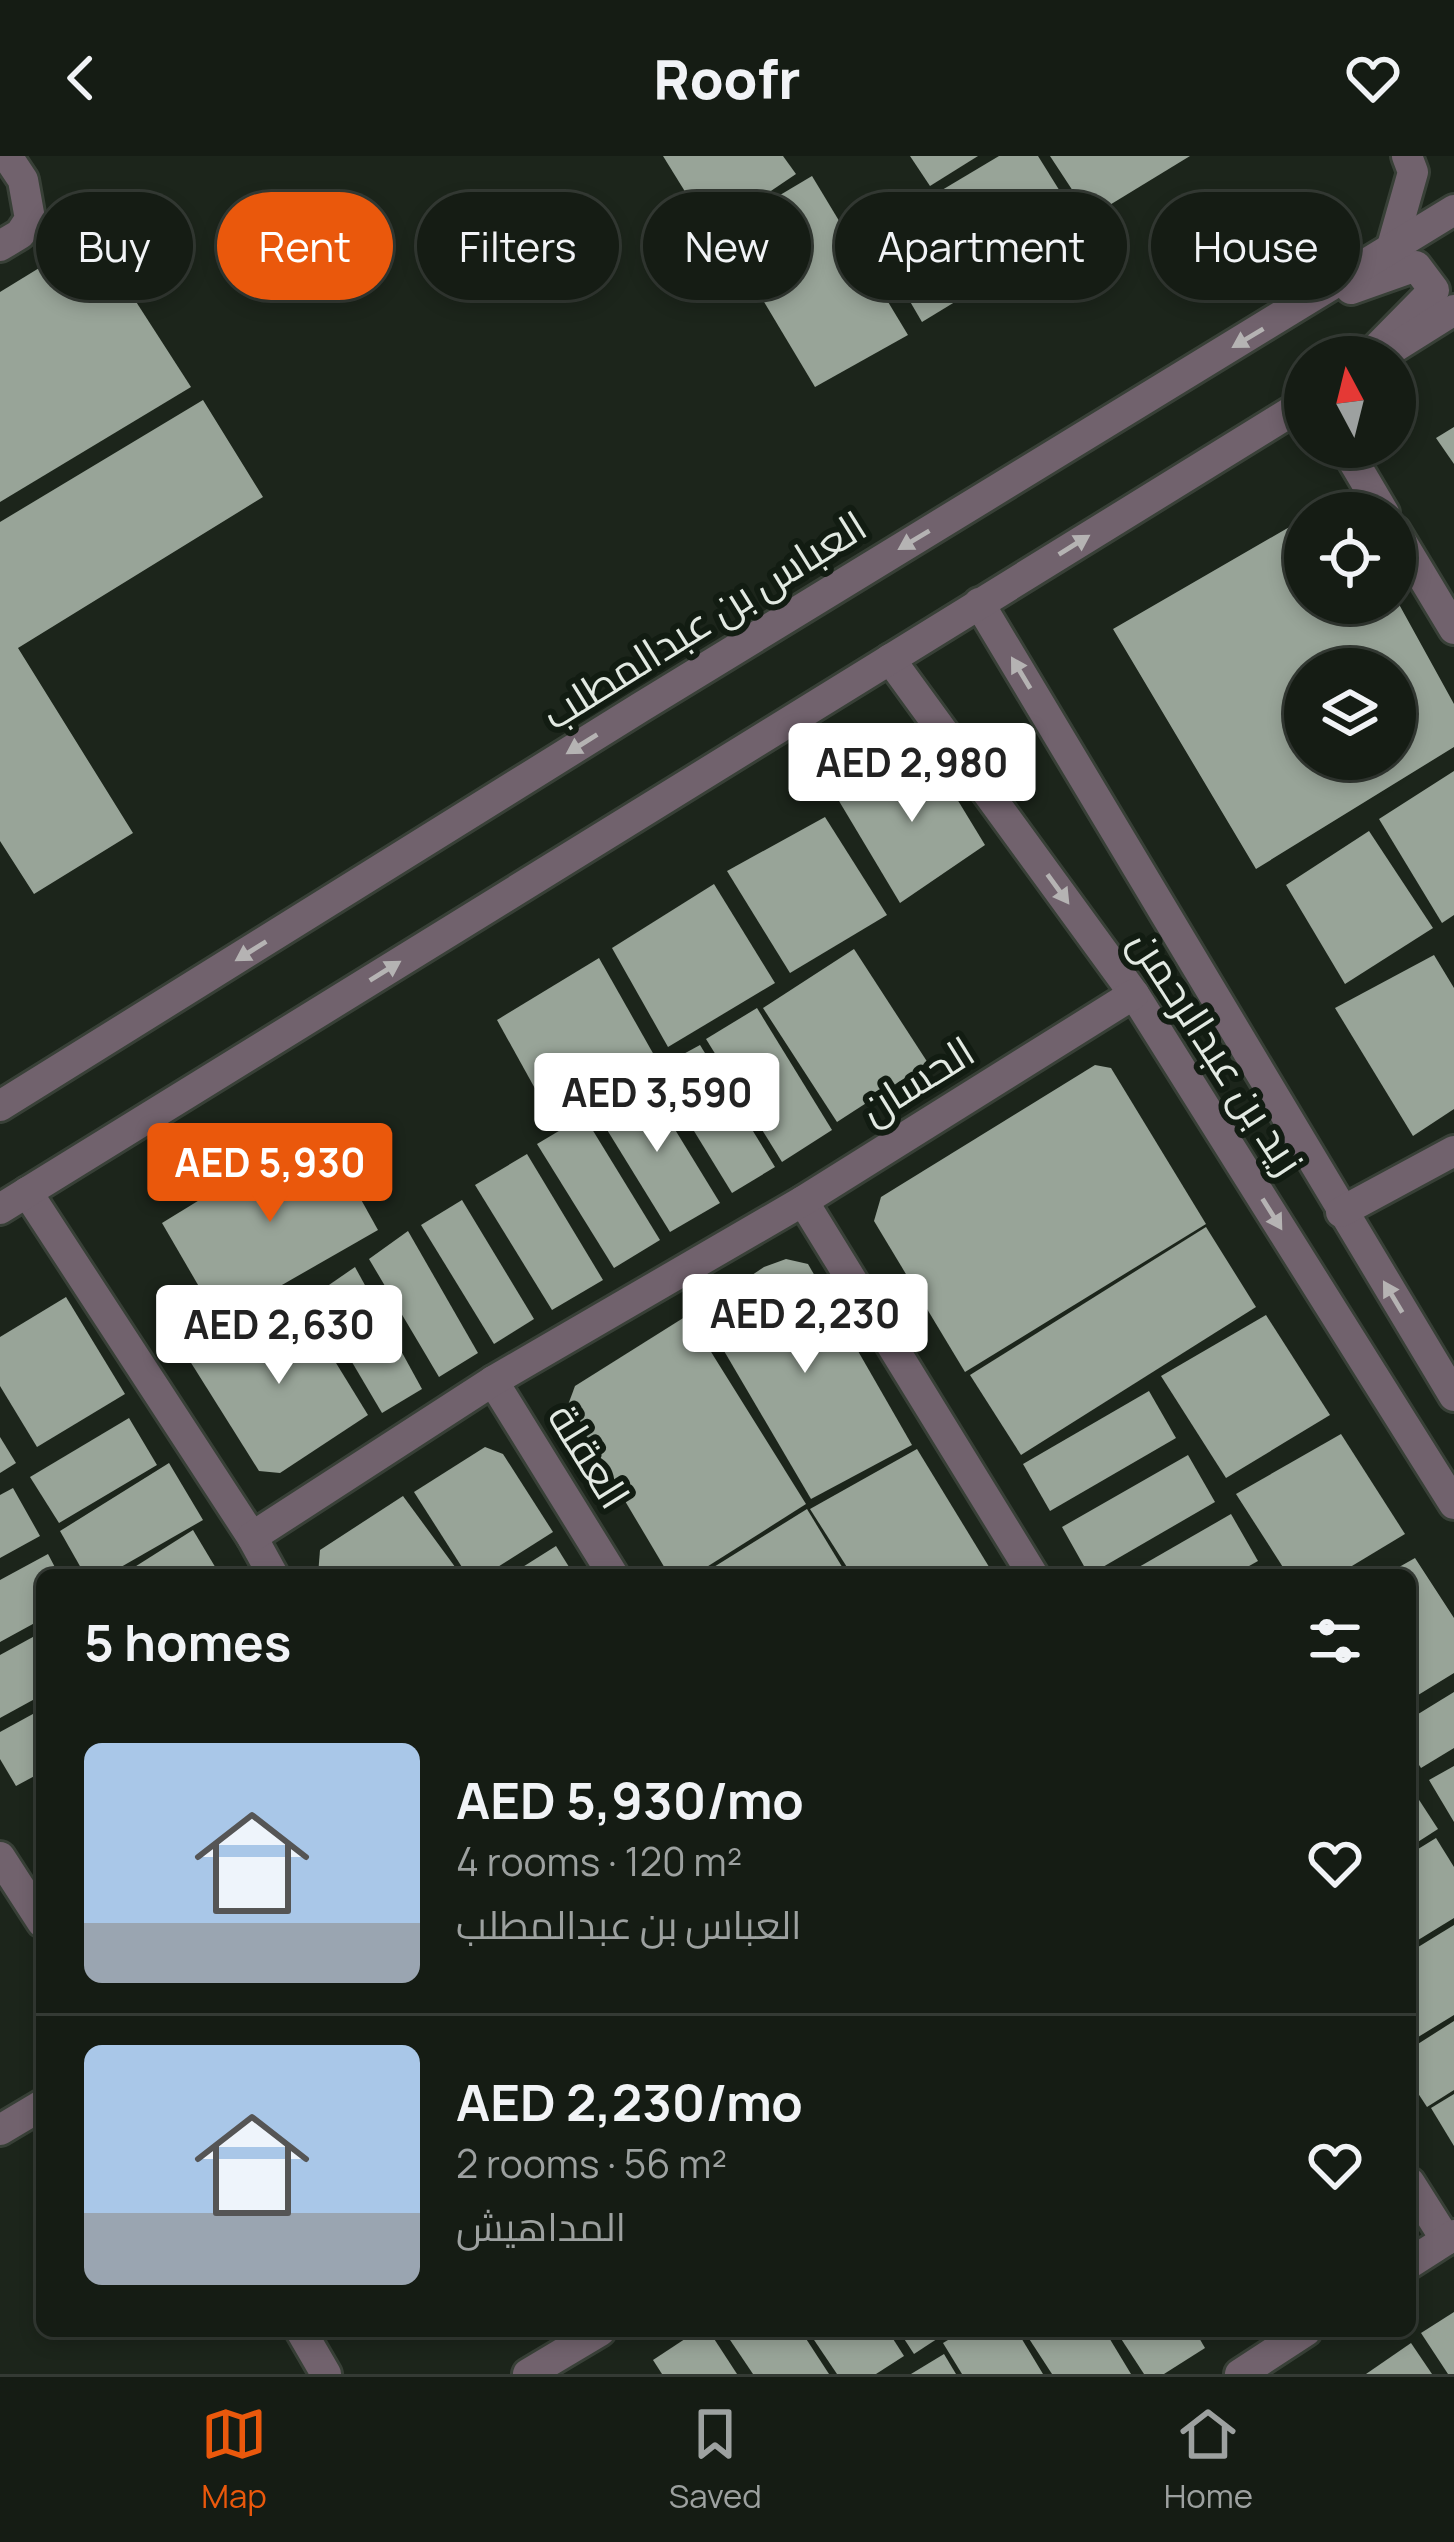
<!DOCTYPE html>
<meta charset="utf-8">
<style>
:root{--surface:#151c14;--page:#1e251d;--text:#f1f3f6;--muted:#9da1a0;--line:#343a34;--accent:#ea580c}
body{margin:0;font-family:Manrope,Cairo,sans-serif;background:var(--page);color:var(--text);height:100vh;display:flex;flex-direction:column;font-size:45px;white-space:nowrap}
*{box-sizing:border-box;margin:0}
p{font-size:39px;color:var(--muted)}
.icon{flex:none;width:66px;height:66px;fill:none;stroke:currentColor;stroke-width:2;stroke-linecap:round;stroke-linejoin:round}
.map{position:relative;flex:1;overflow:hidden}
.panel{position:absolute;left:36px;top:1413px;width:1380px;height:768px;display:flex;flex-direction:column;background:var(--surface);border-radius:18px;box-shadow:0 6px 18px #0003,0 0 0 3px var(--line)}
.panel>*{flex:none}
.guide{position:absolute;left:36px;top:36px;width:1383px;height:108px;display:flex;gap:24px}
.needle{width:78px;rotate:353deg}
.buttons{position:absolute;left:1284px;top:180px;display:grid;gap:24px}
.buttons a{display:grid;place-items:center;width:132px;height:132px;border-radius:50%;background:var(--surface);box-shadow:0 6px 18px #0003,0 0 0 3px var(--line);font-size:60px}
.price{position:absolute;translate:-50% -102px;padding:0 27px;border-radius:12px;background:#fff;color:#222;font-size:39px;line-height:78px;filter:drop-shadow(0 3px 6px #0008)}
.price::after{content:'';position:absolute;left:50%;top:72px;width:36px;height:27px;margin-left:-18px;background:inherit;clip-path:polygon(0 0,100% 0,50% 100%)}
.price.selected{background:var(--accent);color:#fff}
ul{padding:0;list-style:none}
li{display:flex;align-items:center;gap:36px;height:300px;padding:0 48px}
li+li{border-top:3px solid var(--line)}
li span{display:grid;place-items:center;flex:none;width:336px;height:240px;border-radius:18px;color:#555}
li>.icon{margin-inline-start:auto}
span .icon{width:144px;height:144px;fill:#fffc;stroke-width:1}
li b{font-size:51px}
h2{display:flex;justify-content:space-between;align-items:center;height:144px;padding:0 48px;font-size:51px}
.tag{padding:0 42px;border-radius:54px;background:var(--surface);box-shadow:0 6px 18px #0003,0 0 0 3px var(--line);font-size:42px;line-height:108px}
.tag.selected{background:var(--accent);color:#fff}
header{display:flex;justify-content:space-between;align-items:center;height:156px;padding:0 48px;background:var(--surface);font-size:54px;font-weight:800}
.tab-bar{display:flex;justify-content:space-around;align-items:center;height:168px;border-top:3px solid var(--line);background:var(--surface);font-size:33px;color:var(--muted)}
.tab-bar a{display:grid;justify-items:center;gap:6px}
.tab-bar .selected{color:var(--accent)}
.map>svg:first-child{display:block}
.building{fill:#98a498;fill-rule:evenodd}
.lines{fill:none;stroke-linecap:round;stroke-linejoin:round}
.minor-casing{stroke:#384037;stroke-width:36}
.minor{stroke:#71626d;stroke-width:30}
.oneway{fill:#b5b3b3}
.labels{text-anchor:middle;stroke-width:12;stroke-linejoin:round;paint-order:stroke}
.street-label{font-size:42px;fill:#e2e9e2;stroke:#121c12}
</style>
<header><svg class="icon" aria-label="back" viewBox="0 0 24 24"><path d="M15 5l-7 7 7 7"/></svg>Roofr<svg class="icon" aria-label="heart" viewBox="0 0 24 24"><path d="M12 20l-8-8c-3-5 5-10 8-4 3-6 11-1 8 4z"/></svg></header>
<div class="map">
<svg width="1454" height="2218" viewBox="0 0 1454 2218">
<rect width="100%" height="100%" fill="#1c251b"/>
<g class="building">
<path d="M663,0H783L796,18L710,76Z"/>
<path d="M910,0H978L930,30Z"/>
<path d="M999,0H1038L1081,69L922,166L870,77Z"/>
<path d="M1050,0H1190L1090,61Z"/>
<path d="M812,20L908,179L815,231L721,74Z"/>
<path d="M93,79L191,231L0,346V136Z"/>
<path d="M203,244L263,341L18,492L133,677L34,738L0,685V366Z"/>
<path d="M1454,271V308L1436,282Z"/>
<path d="M1340,342L1349,357H1314Z"/>
<path d="M1305,362V447H1395V441L1454,548V591L1256,713L1113,473ZM1305,513H1395V603H1305Z"/>
<path d="M926,592L985,689L900,747L839,645Z"/>
<path d="M1454,615V759L1442,767L1379,663Z"/>
<path d="M825,661L887,759L790,817L727,715Z"/>
<path d="M1369,675L1433,772L1345,828L1286,729Z"/>
<path d="M714,728L775,827L668,891L612,792Z"/>
<path d="M854,793L928,907L837,966L763,852Z"/>
<path d="M1434,799L1454,832V953L1413,980L1335,852Z"/>
<path d="M599,802L654,899L553,965L497,864Z"/>
<path d="M757,852L832,974L782,1006L706,883Z"/>
<path d="M700,889L775,1011L732,1037L656,913Z"/>
<path d="M1095,909L1111,912L1206,1068L965,1216L874,1065L881,1041Z"/>
<path d="M644,923L720,1047L670,1076L593,951Z"/>
<path d="M584,960L660,1084L614,1112L537,988Z"/>
<path d="M320,970L378,1074L219,1165L162,1067Z"/>
<path d="M527,998L603,1124L552,1154L475,1029Z"/>
<path d="M462,1044L534,1163L494,1188L421,1069Z"/>
<path d="M1206,1071L1256,1151L1021,1299L970,1219Z"/>
<path d="M408,1075L478,1197L439,1221L369,1103Z"/>
<path d="M786,1103L808,1108L912,1289L811,1343L700,1154L764,1111Z"/>
<path d="M355,1111L422,1233L382,1257L313,1140Z"/>
<path d="M293,1137L368,1259L280,1317L259,1315L188,1202Z"/>
<path d="M66,1141L125,1238L37,1291L0,1230V1181Z"/>
<path d="M688,1159L806,1348L694,1419H669L568,1249L575,1230Z"/>
<path d="M1266,1159L1330,1259L1226,1322L1161,1220Z"/>
<path d="M1149,1235L1176,1282L1050,1355L1023,1308Z"/>
<path d="M129,1262L157,1309L59,1367L30,1321Z"/>
<path d="M1341,1278L1405,1378L1337,1419H1288L1236,1338Z"/>
<path d="M0,1281L16,1307L0,1317Z"/>
<path d="M485,1291L503,1298L553,1376L485,1419H467L414,1336Z"/>
<path d="M917,1293L994,1419H852L810,1353Z"/>
<path d="M1188,1299L1215,1346L1089,1419L1062,1371Z"/>
<path d="M169,1307L203,1364L107,1419H85L60,1375Z"/>
<path d="M13,1332L40,1380L0,1402V1339Z"/>
<path d="M403,1340L461,1419H318L320,1394Z"/>
<path d="M807,1353L847,1419H701Z"/>
<path d="M1231,1358L1258,1405L1233,1419H1125Z"/>
<path d="M193,1374L220,1419H122Z"/>
<path d="M556,1390L574,1419H510Z"/>
<path d="M48,1398L59,1419H42V1463L0,1486V1424Z"/>
<path d="M1415,1402L1454,1462V1517L1410,1544V1419H1385Z"/>
<path d="M42,1476V1539L0,1562V1499Z"/>
<path d="M1454,1536V1592L1421,1612L1410,1595V1563Z"/>
<path d="M42,1553V1616L16,1630L0,1603V1576Z"/>
<path d="M1454,1610V1666L1429,1624Z"/>
<path d="M1410,1630L1438,1673L1410,1691Z"/>
<path d="M1436,1682L1454,1711V1762L1410,1789V1698Z"/>
<path d="M1454,1769V1859L1410,1886V1796Z"/>
<path d="M1454,1865V1934L1427,1951L1410,1925V1893Z"/>
<path d="M1454,1938V1990L1431,1952Z"/>
<path d="M1454,2156V2218H1448L1421,2177Z"/>
<path d="M697,2175H709L737,2218H662L653,2204Z"/>
<path d="M724,2175H801L829,2218H753Z"/>
<path d="M808,2175H888L904,2200L876,2218H837Z"/>
<path d="M899,2175H949L914,2198Z"/>
<path d="M963,2175H1017L1043,2218H962L943,2187Z"/>
<path d="M1024,2175H1105L1131,2218H1052Z"/>
<path d="M1116,2175H1195L1205,2192L1164,2218H1144Z"/>
<path d="M1411,2187L1432,2218H1366Z"/>
<path d="M944,2198L956,2218H911Z"/>
</g>
<g class="lines">
<defs>
<g id="minor">
<path d="M0,90L20,78L30,63L23,24L7,0"/>
<path d="M1391,94L1413,16L1407,0"/>
<path d="M1351,133L1416,110L1434,134L1368,201"/>
<path d="M1395,191L1454,154"/>
<path d="M1345,291L1384,357"/>
<path d="M1395,375L1454,473"/>
<path d="M979,447L1454,1240"/>
<path d="M890,503L1134,838L1454,1348"/>
<path d="M0,950L641,551L1454,54"/>
<path d="M27,1036L252,1381L273,1419"/>
<path d="M803,1045L1033,1419"/>
<path d="M0,1053L1305,247"/>
<path d="M1341,1056L1454,995"/>
<path d="M493,1225L613,1419"/>
<path d="M252,1381L493,1225L803,1045L1134,838"/>
<path d="M0,1701L42,1766"/>
<path d="M0,1974L42,1949"/>
<path d="M1410,2027L1446,2084"/>
<path d="M1410,2107L1454,2079"/>
<path d="M301,2175L326,2218"/>
<path d="M528,2218L600,2175"/>
<path d="M1240,2218L1306,2175"/>
</g>
</defs>
<use href="#minor" class="minor-casing"/>
<use href="#minor" class="minor"/>
</g>
<defs><path id="oneway-solid" d="M-6-.8H1V-3.2L6.5 0L1 3.2V.8H-6Z" transform="scale(3)"/></defs>
<g class="oneway">
<use href="#oneway-solid" transform="translate(1248 182) rotate(149)"/>
<use href="#oneway-solid" transform="translate(914 384) rotate(149)"/>
<use href="#oneway-solid" transform="translate(1074 389) rotate(-32)"/>
<use href="#oneway-solid" transform="translate(1021 517) rotate(-121)"/>
<use href="#oneway-solid" transform="translate(582 588) rotate(148)"/>
<use href="#oneway-solid" transform="translate(1058 733) rotate(54)"/>
<use href="#oneway-solid" transform="translate(251 795) rotate(148)"/>
<use href="#oneway-solid" transform="translate(385 815) rotate(-32)"/>
<use href="#oneway-solid" transform="translate(1272 1058) rotate(58)"/>
<use href="#oneway-solid" transform="translate(1393 1141) rotate(-121)"/>
</g>
<g class="labels">
<g class="street-label">
<text transform="translate(704 464) rotate(-32)" y="15">العباس بن عبدالمطلب</text>
<text transform="translate(1217 896) rotate(57)" y="15">زيد بن عبدالرحمن</text>
<text transform="translate(917 924) rotate(-32)" y="15">الحسان</text>
<text transform="translate(589 1300) rotate(58)" y="15">العقلة</text>
</g>
</g>
</svg>
<div class="buttons">
<a><svg class="needle" viewBox="-14 -14 28 28"><path d="M0-13l5 13h-10z" fill="#e53935"/><path d="M0 13l5-13h-10z" fill="#9da1a0"/></svg></a>
<a><svg class="icon" aria-label="locate" viewBox="0 0 24 24"><circle cx="12" cy="12" r="6"/><path d="M12 2v4M12 18v4M2 12h4M18 12h4"/></svg></a>
<a><svg class="icon" aria-label="layers" viewBox="0 0 24 24"><path d="M12 4l9 5-9 5-9-5zM3 14l9 5 9-5"/></svg></a>
</div>
<b class="price" style="left:912px;top:669px">AED 2,980</b>
<b class="price" style="left:657px;top:999px">AED 3,590</b>
<b class="price selected" style="left:270px;top:1069px">AED 5,930</b>
<b class="price" style="left:805px;top:1220px">AED 2,230</b>
<b class="price" style="left:279px;top:1231px">AED 2,630</b>
<div class="guide">
<a class="tag">Buy</a>
<a class="tag selected">Rent</a>
<a class="tag">Filters</a>
<a class="tag">New</a>
<a class="tag">Apartment</a>
<a class="tag">House</a>
</div>
<section class="panel">
<h2>5 homes<svg class="icon" aria-label="filters" viewBox="0 0 24 24"><path d="M4 7h16M4 17h16"/><circle cx="9" cy="7" r="2"/><circle cx="15" cy="17" r="2"/></svg></h2>
<ul>
<li><span style="background:linear-gradient(#a9c7e8 75%,#9aa5b1 0)"><svg class="icon" aria-label="home" viewBox="0 0 24 24"><path d="M3 11l9-7 9 7M6 9v11h12V9"/></svg></span><div><b>AED 5,930/mo</b><p>4 rooms · 120 m²</p><p>العباس بن عبدالمطلب</p></div><svg class="icon" aria-label="heart" viewBox="0 0 24 24"><path d="M12 20l-8-8c-3-5 5-10 8-4 3-6 11-1 8 4z"/></svg></li>
<li><span style="background:linear-gradient(#a9c7e8 70%,#9aa5b1 0)"><svg class="icon" aria-label="home" viewBox="0 0 24 24"><path d="M3 11l9-7 9 7M6 9v11h12V9"/></svg></span><div><b>AED 2,230/mo</b><p>2 rooms · 56 m²</p><p>المداهيش</p></div><svg class="icon" aria-label="heart" viewBox="0 0 24 24"><path d="M12 20l-8-8c-3-5 5-10 8-4 3-6 11-1 8 4z"/></svg></li>
</ul>
</section>
</div>
<nav class="tab-bar">
<a class="selected"><svg class="icon" aria-label="map" viewBox="0 0 24 24"><path d="M3 6l6-2 6 2 6-2v14l-6 2-6-2-6 2zM9 4v14M15 6v14"/></svg>Map</a>
<a><svg class="icon" aria-label="saved" viewBox="0 0 24 24"><path d="M7 4h10v16l-5-4-5 4z"/></svg>Saved</a>
<a><svg class="icon" aria-label="home" viewBox="0 0 24 24"><path d="M3 11l9-7 9 7M6 9v11h12V9"/></svg>Home</a>
</nav>
